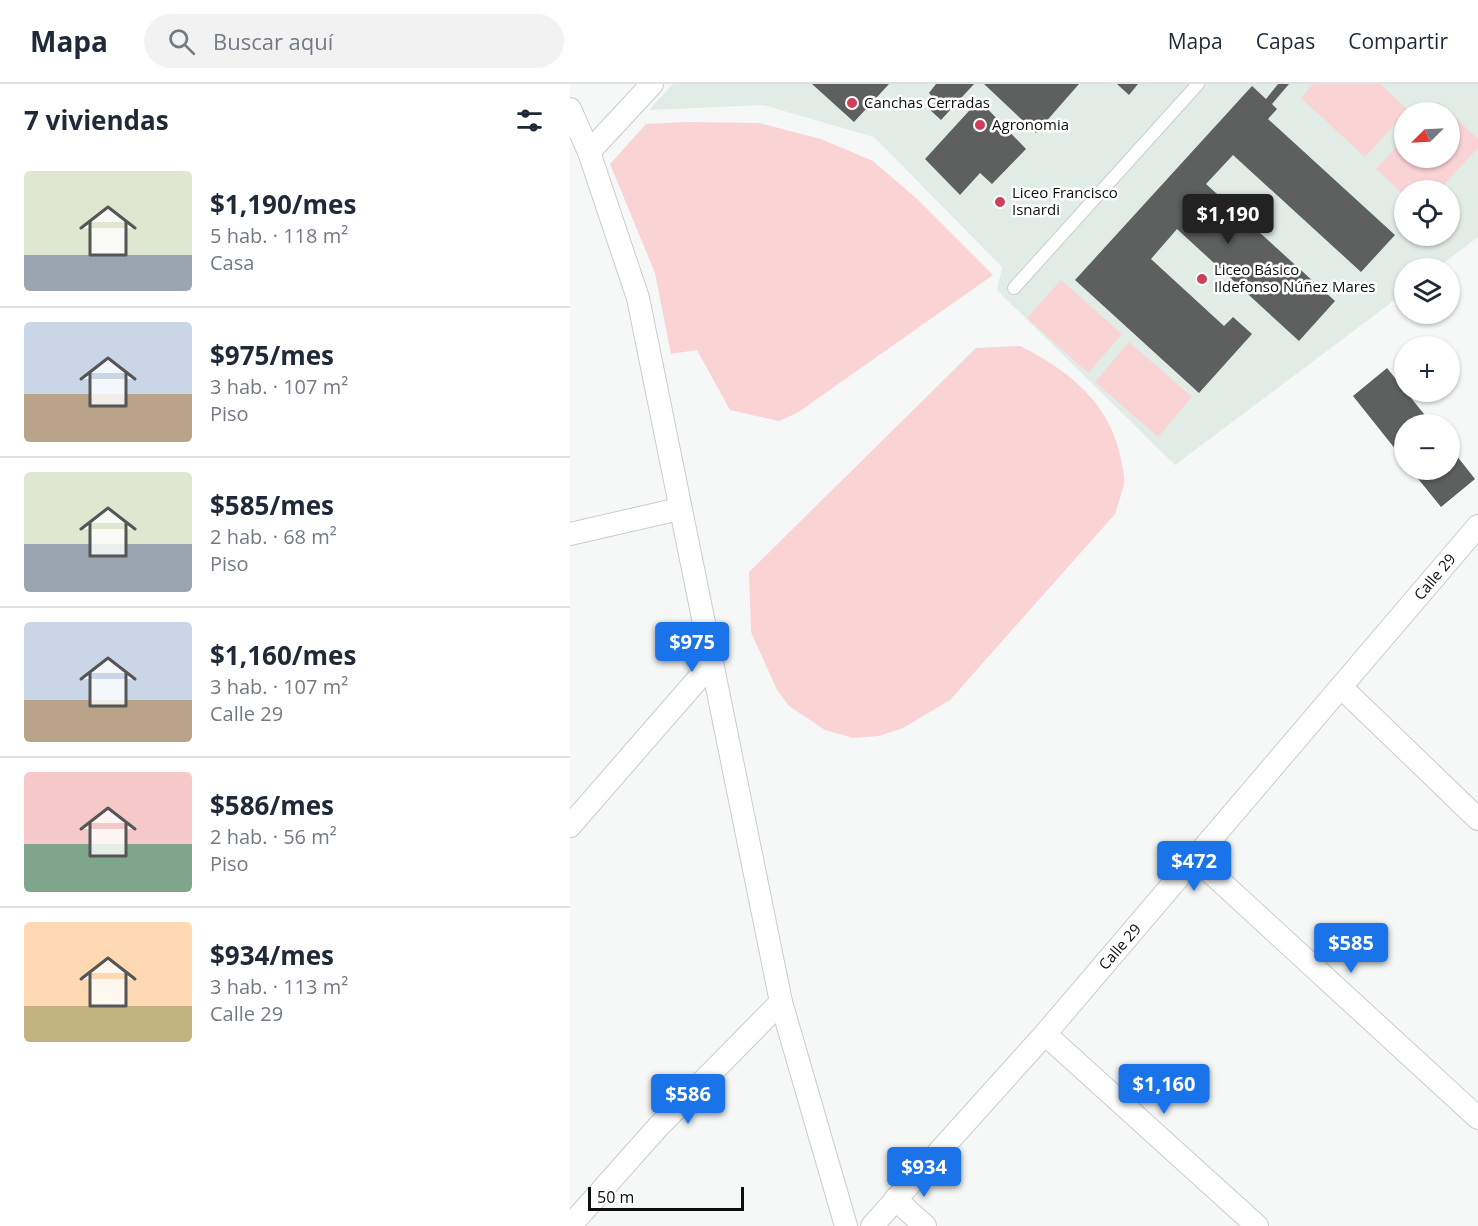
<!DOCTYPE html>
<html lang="es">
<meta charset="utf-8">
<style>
:root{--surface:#fff;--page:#f2f2f3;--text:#1f2937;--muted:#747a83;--line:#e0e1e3;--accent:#1a73e8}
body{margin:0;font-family:"Open Sans",sans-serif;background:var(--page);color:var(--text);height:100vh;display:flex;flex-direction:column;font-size:22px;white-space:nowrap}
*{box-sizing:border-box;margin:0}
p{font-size:20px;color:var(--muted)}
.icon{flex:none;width:33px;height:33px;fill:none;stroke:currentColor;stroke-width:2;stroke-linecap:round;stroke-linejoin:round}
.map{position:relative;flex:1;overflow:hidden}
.details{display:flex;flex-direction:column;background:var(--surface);width:570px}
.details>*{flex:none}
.needle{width:39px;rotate:246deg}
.fabs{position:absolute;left:824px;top:18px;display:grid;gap:12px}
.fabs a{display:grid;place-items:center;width:66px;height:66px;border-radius:50%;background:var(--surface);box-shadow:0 2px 4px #0004;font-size:30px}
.scale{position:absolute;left:18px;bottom:15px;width:156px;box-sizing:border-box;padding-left:6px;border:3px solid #0d0f0e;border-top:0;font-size:16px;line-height:21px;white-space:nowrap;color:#0d0f0e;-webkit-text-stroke:4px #fff;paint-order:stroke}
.price{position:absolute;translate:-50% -51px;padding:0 14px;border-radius:6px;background:var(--accent);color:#fff;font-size:20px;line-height:39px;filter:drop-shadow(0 2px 3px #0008)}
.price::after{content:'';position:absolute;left:50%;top:36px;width:18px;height:14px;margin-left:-9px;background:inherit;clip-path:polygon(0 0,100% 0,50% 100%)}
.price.selected{background:#222;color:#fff}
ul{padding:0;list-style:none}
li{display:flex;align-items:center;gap:18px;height:150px;padding:0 24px}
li+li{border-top:2px solid var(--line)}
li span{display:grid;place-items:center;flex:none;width:168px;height:120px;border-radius:6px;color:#555}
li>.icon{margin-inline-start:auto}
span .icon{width:72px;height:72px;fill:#fffc;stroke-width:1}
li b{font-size:26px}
h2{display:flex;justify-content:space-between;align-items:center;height:72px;padding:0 24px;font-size:26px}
header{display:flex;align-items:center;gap:36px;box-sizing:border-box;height:84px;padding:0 30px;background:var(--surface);border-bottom:2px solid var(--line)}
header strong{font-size:28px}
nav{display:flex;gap:33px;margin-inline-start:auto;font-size:21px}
.search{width:420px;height:54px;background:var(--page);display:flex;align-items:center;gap:15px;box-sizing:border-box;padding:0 21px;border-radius:33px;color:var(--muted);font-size:22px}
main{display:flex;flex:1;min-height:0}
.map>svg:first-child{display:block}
.built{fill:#e2ece7;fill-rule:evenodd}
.green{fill:#fad3d5}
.building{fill:#5e605f}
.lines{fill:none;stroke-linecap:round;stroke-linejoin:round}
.lane-casing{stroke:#cacdcb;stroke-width:14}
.street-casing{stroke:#cacdcb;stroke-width:24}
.lane{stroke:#fff;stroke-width:12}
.street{stroke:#fff;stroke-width:22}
.poi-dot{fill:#cf3f5a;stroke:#fff;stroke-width:2}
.labels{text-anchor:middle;stroke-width:5;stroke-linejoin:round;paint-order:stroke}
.poi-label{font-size:15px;fill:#0d0f0e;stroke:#fff;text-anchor:start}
.street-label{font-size:15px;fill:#0d0f0e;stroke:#fff}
</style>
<header>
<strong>Mapa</strong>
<div class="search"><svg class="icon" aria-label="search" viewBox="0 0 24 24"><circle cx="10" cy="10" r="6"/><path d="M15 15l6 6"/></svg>Buscar aquí</div>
<nav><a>Mapa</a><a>Capas</a><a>Compartir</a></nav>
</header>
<main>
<section class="details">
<h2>7 viviendas<svg class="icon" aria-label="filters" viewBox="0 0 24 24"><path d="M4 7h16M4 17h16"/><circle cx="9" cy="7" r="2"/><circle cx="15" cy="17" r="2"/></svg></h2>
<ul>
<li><span style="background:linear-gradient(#dfe7d0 70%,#9aa5b1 0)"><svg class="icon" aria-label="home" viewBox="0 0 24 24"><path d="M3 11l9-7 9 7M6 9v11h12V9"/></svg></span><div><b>$1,190/mes</b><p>5 hab. · 118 m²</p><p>Casa</p></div></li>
<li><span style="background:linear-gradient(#c9d6e8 60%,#b9a48a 0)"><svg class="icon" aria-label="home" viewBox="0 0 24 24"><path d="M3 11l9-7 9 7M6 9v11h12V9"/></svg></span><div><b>$975/mes</b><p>3 hab. · 107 m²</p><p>Piso</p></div></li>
<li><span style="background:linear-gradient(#dfe7d0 60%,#9aa5b1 0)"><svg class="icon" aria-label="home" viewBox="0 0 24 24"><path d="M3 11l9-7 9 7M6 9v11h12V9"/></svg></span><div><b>$585/mes</b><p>2 hab. · 68 m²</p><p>Piso</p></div></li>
<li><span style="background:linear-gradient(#c9d6e8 65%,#b9a48a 0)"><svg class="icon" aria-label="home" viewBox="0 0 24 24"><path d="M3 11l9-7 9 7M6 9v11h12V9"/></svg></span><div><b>$1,160/mes</b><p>3 hab. · 107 m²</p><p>Calle 29</p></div></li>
<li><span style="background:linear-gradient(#f6c9c9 60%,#7fa58c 0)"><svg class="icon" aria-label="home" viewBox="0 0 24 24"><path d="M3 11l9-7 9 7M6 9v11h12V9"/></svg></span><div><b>$586/mes</b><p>2 hab. · 56 m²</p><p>Piso</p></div></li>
<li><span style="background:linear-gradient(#ffd9b3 70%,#c2b280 0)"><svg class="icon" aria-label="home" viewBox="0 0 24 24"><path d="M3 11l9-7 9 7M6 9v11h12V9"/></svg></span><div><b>$934/mes</b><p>3 hab. · 113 m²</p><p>Calle 29</p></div></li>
</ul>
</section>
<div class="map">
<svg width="908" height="1142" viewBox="0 0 908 1142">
<rect width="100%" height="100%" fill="#f5f8f7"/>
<path class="built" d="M103,0H908V153L867,184H834V209L605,381L427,206L432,183L304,53L193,21L79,26ZM834,28H879V74H834ZM834,106H879V152H834Z"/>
<g class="green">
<path d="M743,0H810L838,26L795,73L731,14Z"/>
<path d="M868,18L908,55V64L869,106H834V111L806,85L834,55V74H879V28H858Z"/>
<path d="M116,38L189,39L251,55L303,77L347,115L423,191L227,329L209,337L160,326L127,266L101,270L85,189L40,80L76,40Z"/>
<path d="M491,196L552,250L518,289L457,234Z"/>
<path d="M559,258L622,313L588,353L525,298Z"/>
<path d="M450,262C498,286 541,319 551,376C552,383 555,392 554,399C552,409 548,420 545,430L380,616L333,644L309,652L283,654L255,646L219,622L207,606L181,548L179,488L406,264Z"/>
</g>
<g class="building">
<path d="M242,0H319L284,38Z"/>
<path d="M366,0H404L371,36L359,25L366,17L359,9Z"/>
<path d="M414,0H509L466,49Z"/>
<path d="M547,0H568L559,11Z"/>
<path d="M708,0H719L702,20L707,25L698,35L825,151L791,188L663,71L636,100L765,217L729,257L607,145L581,175L654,242L663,233L682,250L629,309L505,196L682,2L696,15Z"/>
<path d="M409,16L456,65L422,100L410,89L390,111L355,75Z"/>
<path d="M817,284L862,340H834V376L783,312Z"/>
<path d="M879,362L905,395L871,423L841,386H879Z"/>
</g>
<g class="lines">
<defs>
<path id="lane" d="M444,204L628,0"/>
<g id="street">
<path d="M0,25L19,68L68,214L211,918L276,1142"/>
<path d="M19,68L82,0"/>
<path d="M0,450L109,425"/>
<path d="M771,603L908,735"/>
<path d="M0,742L141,580"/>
<path d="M626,775L908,1034"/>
<path d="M475,950L687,1142"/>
<path d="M325,1115L355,1142"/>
<path d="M0,1142L87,1044L211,918"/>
<path d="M302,1142L475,950L908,442"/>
</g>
</defs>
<use href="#lane" class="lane-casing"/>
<use href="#street" class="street-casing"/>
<use href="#lane" class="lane"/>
<use href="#street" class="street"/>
</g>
<g class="poi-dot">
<circle cx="282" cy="19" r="6"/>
<circle cx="410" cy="41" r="6"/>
<circle cx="430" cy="118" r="6"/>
<circle cx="632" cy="195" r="6"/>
</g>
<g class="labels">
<g class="poi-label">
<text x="294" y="24">Canchas Cerradas</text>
<text x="422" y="46">Agronomia</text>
<text x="442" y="114">Liceo Francisco<tspan x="442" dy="17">Isnardi</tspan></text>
<text x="644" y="191">Liceo Básico<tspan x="644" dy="17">Ildefonso Núñez Mares</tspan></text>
</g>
<g class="street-label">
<text transform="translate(865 493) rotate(-50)" y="5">Calle 29</text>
<text transform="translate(550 863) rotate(-49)" y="5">Calle 29</text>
</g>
</g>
</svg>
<div class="fabs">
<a><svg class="needle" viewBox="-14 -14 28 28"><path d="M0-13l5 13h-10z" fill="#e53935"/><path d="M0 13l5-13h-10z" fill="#747a83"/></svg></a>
<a><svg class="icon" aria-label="locate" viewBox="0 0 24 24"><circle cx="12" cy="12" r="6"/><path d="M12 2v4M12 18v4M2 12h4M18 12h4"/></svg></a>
<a><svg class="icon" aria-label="layers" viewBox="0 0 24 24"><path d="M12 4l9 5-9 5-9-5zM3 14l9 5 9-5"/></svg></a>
<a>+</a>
<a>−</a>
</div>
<div class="scale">50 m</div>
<b class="price selected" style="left:658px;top:161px">$1,190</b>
<b class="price" style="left:122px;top:589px">$975</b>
<b class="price" style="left:624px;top:808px">$472</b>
<b class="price" style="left:781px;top:890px">$585</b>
<b class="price" style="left:594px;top:1031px">$1,160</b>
<b class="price" style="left:118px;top:1041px">$586</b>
<b class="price" style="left:354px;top:1114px">$934</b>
</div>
</main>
